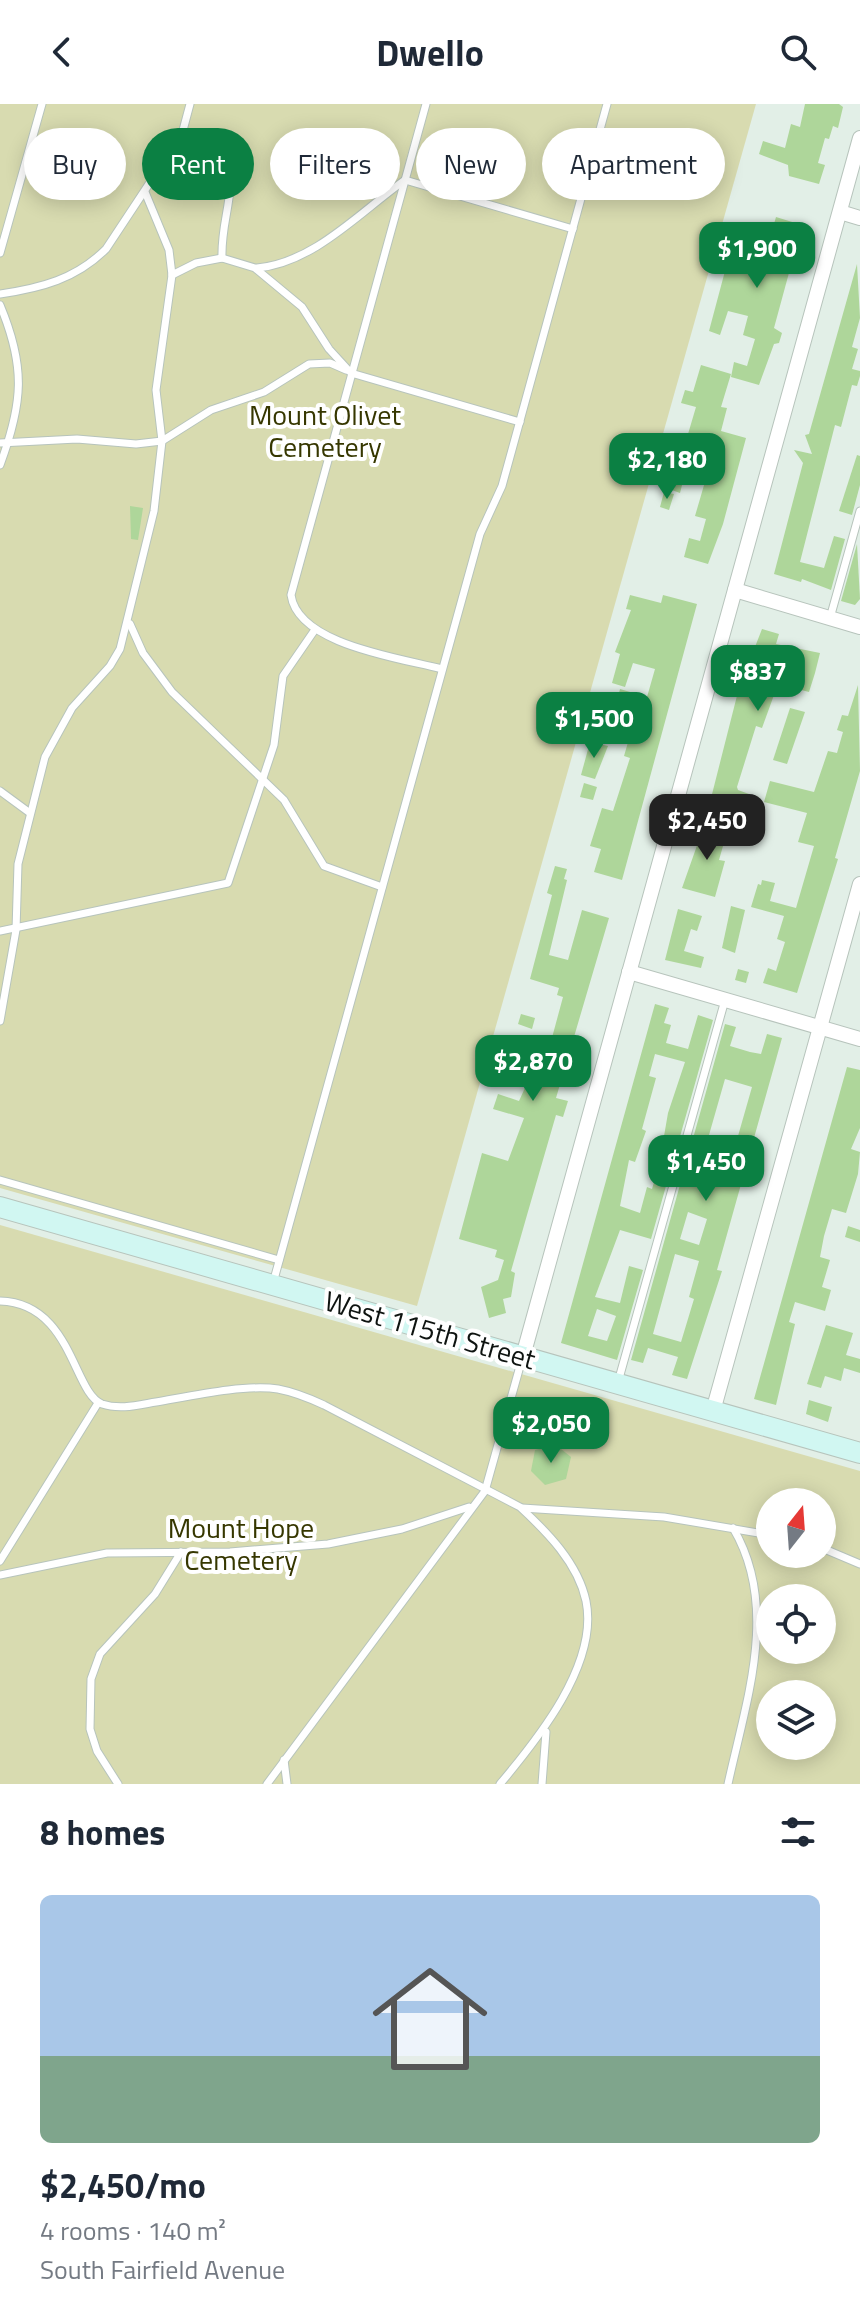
<!DOCTYPE html>
<meta charset="utf-8">
<style>
:root{--surface:#fff;--page:#f6f6f7;--text:#1f2937;--muted:#747a83;--accent:#0b8043}
body{margin:0;font-family:"Titillium Web",sans-serif;background:var(--page);color:var(--text);height:100vh;display:flex;flex-direction:column;font-size:30px;white-space:nowrap}
*{box-sizing:border-box;margin:0}
p{font-size:26px;color:var(--muted)}
.icon{flex:none;width:44px;height:44px;fill:none;stroke:currentColor;stroke-width:2;stroke-linecap:round;stroke-linejoin:round}
.map{position:relative;height:1680px;overflow:hidden}
.drawer{display:flex;flex-direction:column;background:var(--surface);flex:1}
.drawer>*{flex:none}
.top-card{position:absolute;left:24px;top:24px;width:812px;height:72px;display:flex;gap:16px}
.needle{width:52px;rotate:17deg}
.fabs{position:absolute;left:756px;top:1384px;display:grid;gap:16px}
.fabs a{display:grid;place-items:center;width:80px;height:80px;border-radius:50%;background:var(--surface);box-shadow:0 4px 20px #0003;font-size:40px}
.price{position:absolute;translate:-50% -68px;padding:0 18px;border-radius:16px;background:var(--accent);color:#fff;font-size:26px;line-height:52px;filter:drop-shadow(0 2px 4px #0008)}
.price::after{content:'';position:absolute;left:50%;top:48px;width:24px;height:18px;margin-left:-12px;background:inherit;clip-path:polygon(0 0,100% 0,50% 100%)}
.price.current{background:#222;color:#fff}
ul{padding:0;list-style:none}
li{display:grid;align-content:center;gap:16px;height:424px;padding:0 40px}
li span{display:grid;place-items:center;height:248px;border-radius:12px;color:#555}
li>.icon{margin-inline-start:auto}
span .icon{width:144px;height:144px;fill:#fffc;stroke-width:1}
li b{font-size:34px}
h2{display:flex;justify-content:space-between;align-items:center;height:96px;padding:0 40px;font-size:34px}
.tag{padding:0 28px;border-radius:36px;background:var(--surface);box-shadow:0 4px 20px #0003;font-size:28px;line-height:72px}
.tag.current{background:var(--accent);color:#fff}
header{display:flex;justify-content:space-between;align-items:center;height:104px;padding:0 40px;background:var(--surface);font-size:36px;font-weight:700}
.map>svg:first-child{display:block}
.green{fill:#d8dbb0;fill-rule:evenodd}
.building{fill:#aed69a;fill-rule:evenodd}
.lines{fill:none;stroke-linecap:round;stroke-linejoin:round}
.lane-casing{stroke:#b7c4bc;stroke-width:9}
.street-casing{stroke:#b7c4bc;stroke-width:16}
.secondary-casing{stroke:#b7c4bc;stroke-width:22}
.lane{stroke:#fff;stroke-width:7}
.street{stroke:#fff;stroke-width:14}
.secondary{stroke:#d1f7f2;stroke-width:20}
.labels{text-anchor:middle;stroke-width:8;stroke-linejoin:round;paint-order:stroke}
.park-label{font-size:28px;fill:#363700;stroke:#fff}
.street-label{font-size:28px;fill:#0e1310;stroke:#fff}
</style>
<header><svg class="icon" aria-label="back" viewBox="0 0 24 24"><path d="M15 5l-7 7 7 7"/></svg>Dwello<svg class="icon" aria-label="search" viewBox="0 0 24 24"><circle cx="10" cy="10" r="6"/><path d="M15 15l6 6"/></svg></header>
<div class="map">
<svg width="860" height="1680" viewBox="0 0 860 1680">
<rect width="100%" height="100%" fill="#e2efe7"/>
<g class="green">
<path d="M0,0H756L417,1202L0,1084Z"/>
<path d="M0,1121L860,1367V1680H0ZM770,1398H822V1450H770ZM770,1494H822V1546H770ZM770,1590H822V1642H770Z"/>
</g>
<g class="building">
<path d="M805,0H839L843,3L838,24L833,22L829,35L825,34L818,59L825,61L819,80L789,72L788,61L759,50L763,37L785,44L791,20L800,23Z"/>
<path d="M776,113L802,121L774,224L782,229L779,239L774,240L759,281L731,273L734,258L747,262L755,235L743,231L748,212L728,207L720,231L709,227L737,122L770,134Z"/>
<path d="M857,160L860,214L852,243L858,245L852,265L860,267V272L857,282L852,281L841,323L835,321L800,458L824,464L834,432L845,435L831,486L802,475L801,478L774,470L803,359L794,346L812,350L805,331L809,330Z"/>
<path d="M701,261L731,270L721,303L727,304L721,327L746,334L723,420L708,460L684,453L689,434L700,437L706,415L695,412L716,340L694,334L680,389L666,384L683,329L688,330L696,303L681,299L685,286L693,288Z"/>
<path d="M857,351L860,352V381L852,411L839,407Z"/>
<path d="M664,388L674,390L669,406L660,403Z"/>
<path d="M130,402L143,404L138,436L131,435Z"/>
<path d="M857,440L860,495L855,501L841,497Z"/>
<path d="M630,491L661,499L663,491L697,500L622,776L594,768L601,745L590,742L602,704L613,707L630,654L624,652L638,604L617,597L620,585L647,593L655,565L633,559L625,583L612,579L620,550L615,548L631,506L626,505Z"/>
<path d="M762,525L779,530L776,540L820,549L815,569L809,588L778,580L762,624L756,622L737,683L738,686L749,690L746,699L735,696L730,711L708,706L742,572L766,579L773,554L753,548Z"/>
<path d="M858,581L860,667L835,754L838,755L797,889L763,879L768,864L776,867L785,838L777,835L784,812L751,803L758,780L761,781L762,776L775,779L770,797L796,804L814,742L798,738L807,709L764,698L770,677L814,688L828,647L837,649L843,628L837,626L842,611L848,612Z"/>
<path d="M790,604L805,608L787,660L773,656Z"/>
<path d="M590,638L608,642L595,675L581,671Z"/>
<path d="M584,679L597,683L593,696L580,693Z"/>
<path d="M704,719L727,728L719,756L725,757L715,793L682,784L700,733L697,732L700,720Z"/>
<path d="M555,762L567,765L564,775L567,776L549,851L568,856L582,806L609,814L556,994L568,997L563,1013L556,1011L527,1111L511,1167L515,1169L511,1193L503,1195L506,1209L489,1214L481,1183L498,1176L504,1156L495,1153L497,1146L459,1135L482,1049L508,1057L524,1014L493,1005L498,990L519,997L534,964L543,967L563,893L557,891L559,884L530,875L552,791L547,789Z"/>
<path d="M731,802L745,806L735,849L722,844Z"/>
<path d="M678,805L702,812L697,827L691,825L684,847L704,853L701,864L665,856Z"/>
<path d="M738,865L749,868L746,879L735,876Z"/>
<path d="M655,900L669,904L664,919L671,921L666,939L688,945L698,911L713,916L651,1135L620,1126L595,1193L620,1199L629,1162L643,1166L617,1256L561,1239ZM655,950L685,958L668,1009L659,1061L652,1085L647,1083L640,1109L620,1102L629,1056L635,1058L646,1027L642,1025L656,974L649,972ZM597,1205L616,1212L607,1237L588,1232Z"/>
<path d="M521,910L535,914L532,925L518,920Z"/>
<path d="M725,920L736,923L730,942L750,948L761,950L767,930L782,934L717,1166L722,1167L687,1275L672,1271L678,1253L648,1244L643,1259L631,1256ZM725,975L752,983L734,1046L707,1038ZM688,1108L707,1115L699,1141L680,1135ZM675,1150L699,1157L689,1193L694,1195L681,1238L653,1230Z"/>
<path d="M847,963L860,966V1024L851,1045L860,1048L858,1070L846,1109L832,1105L824,1132L820,1153L830,1156L822,1183L831,1186L825,1207L795,1198L789,1218L795,1220L776,1301L754,1295Z"/>
<path d="M848,1122L860,1126V1138L845,1133Z"/>
<path d="M826,1221L853,1229L846,1251L860,1255V1269L844,1264L841,1277L825,1272L821,1284L807,1280Z"/>
<path d="M809,1296L832,1303L828,1318L806,1310Z"/>
<path d="M556,1341L571,1353L566,1375L545,1381L531,1367L535,1346Z"/>
</g>
<g class="lines">
<defs>
<g id="lane">
<path d="M426,0L291,491C298,541 401,554 442,565"/>
<path d="M182,30C258,62 220,96 222,154"/>
<path d="M0,149L42,0"/>
<path d="M257,164C314,159 361,107 405,76L573,125"/>
<path d="M172,171L196,159L222,154L255,164L302,203L329,245L351,269L520,318"/>
<path d="M0,190C41,184 76,175 106,145L182,30L190,0"/>
<path d="M0,201C26,263 23,299 0,361"/>
<path d="M0,339L77,335L136,340L162,337L211,306L264,288L309,260L330,259L346,266"/>
<path d="M830,514L860,407"/>
<path d="M130,520L143,549L172,588L284,696L324,762L382,783"/>
<path d="M0,687L30,709"/>
<path d="M0,827L228,779L274,641L283,572L314,527"/>
<path d="M0,917L16,826L18,760L45,653L72,604L110,562L120,545L154,407L162,337L156,286L172,171L169,146L145,88"/>
<path d="M0,1076L279,1156"/>
<path d="M273,1179L480,430L502,382L607,0"/>
<path d="M0,1197C72,1199 73,1289 102,1300C120,1306 138,1301 156,1298C191,1292 245,1280 278,1285C294,1288 309,1294 324,1301L520,1403C547,1428 578,1459 586,1497C599,1560 537,1636 500,1680"/>
<path d="M618,1278L725,896"/>
<path d="M522,1404L664,1413L770,1431"/>
<path d="M822,1444L860,1460"/>
<path d="M0,1457L98,1299"/>
<path d="M0,1471L107,1449L230,1448L328,1440L402,1425L469,1403"/>
<path d="M284,1656L287,1680"/>
<path d="M118,1680L97,1647L90,1625L91,1575L100,1550L155,1490L181,1448"/>
<path d="M267,1680L485,1387L522,1255"/>
<path d="M542,1680L546,1628"/>
<path d="M728,1680C746,1597 780,1503 733,1424"/>
</g>
<g id="street">
<path d="M840,108L860,114"/>
<path d="M735,486L860,523"/>
<path d="M629,868L860,935"/>
<path d="M523,1252L860,34"/>
<path d="M713,1307L860,780"/>
</g>
<path id="secondary" d="M0,1103L860,1349"/>
</defs>
<use href="#lane" class="lane-casing"/>
<use href="#street" class="street-casing"/>
<use href="#secondary" class="secondary-casing"/>
<use href="#lane" class="lane"/>
<use href="#street" class="street"/>
<use href="#secondary" class="secondary"/>
</g>
<g class="labels">
<g class="park-label">
<text x="325" y="321">Mount Olivet<tspan x="325" dy="32">Cemetery</tspan></text>
<text x="241" y="1434">Mount Hope<tspan x="241" dy="32">Cemetery</tspan></text>
</g>
<g class="street-label">
<text transform="translate(430 1226) rotate(16)" y="10">West 115th Street</text>
</g>
</g>
</svg>
<div class="fabs">
<a><svg class="needle" viewBox="-14 -14 28 28"><path d="M0-13l5 13h-10z" fill="#e53935"/><path d="M0 13l5-13h-10z" fill="#747a83"/></svg></a>
<a><svg class="icon" aria-label="locate" viewBox="0 0 24 24"><circle cx="12" cy="12" r="6"/><path d="M12 2v4M12 18v4M2 12h4M18 12h4"/></svg></a>
<a><svg class="icon" aria-label="layers" viewBox="0 0 24 24"><path d="M12 4l9 5-9 5-9-5zM3 14l9 5 9-5"/></svg></a>
</div>
<b class="price" style="left:757px;top:186px">$1,900</b>
<b class="price" style="left:667px;top:397px">$2,180</b>
<b class="price" style="left:758px;top:609px">$837</b>
<b class="price" style="left:594px;top:656px">$1,500</b>
<b class="price current" style="left:707px;top:758px">$2,450</b>
<b class="price" style="left:533px;top:999px">$2,870</b>
<b class="price" style="left:706px;top:1099px">$1,450</b>
<b class="price" style="left:551px;top:1361px">$2,050</b>
<div class="top-card">
<a class="tag">Buy</a>
<a class="tag current">Rent</a>
<a class="tag">Filters</a>
<a class="tag">New</a>
<a class="tag">Apartment</a>
</div>
</div>
<section class="drawer">
<h2>8 homes<svg class="icon" aria-label="filters" viewBox="0 0 24 24"><path d="M4 7h16M4 17h16"/><circle cx="9" cy="7" r="2"/><circle cx="15" cy="17" r="2"/></svg></h2>
<ul>
<li><span style="background:linear-gradient(#a9c7e8 65%,#7fa58c 0)"><svg class="icon" aria-label="home" viewBox="0 0 24 24"><path d="M3 11l9-7 9 7M6 9v11h12V9"/></svg></span><div><b>$2,450/mo</b><p>4 rooms · 140 m²</p><p>South Fairfield Avenue</p></div></li>
</ul>
</section>
